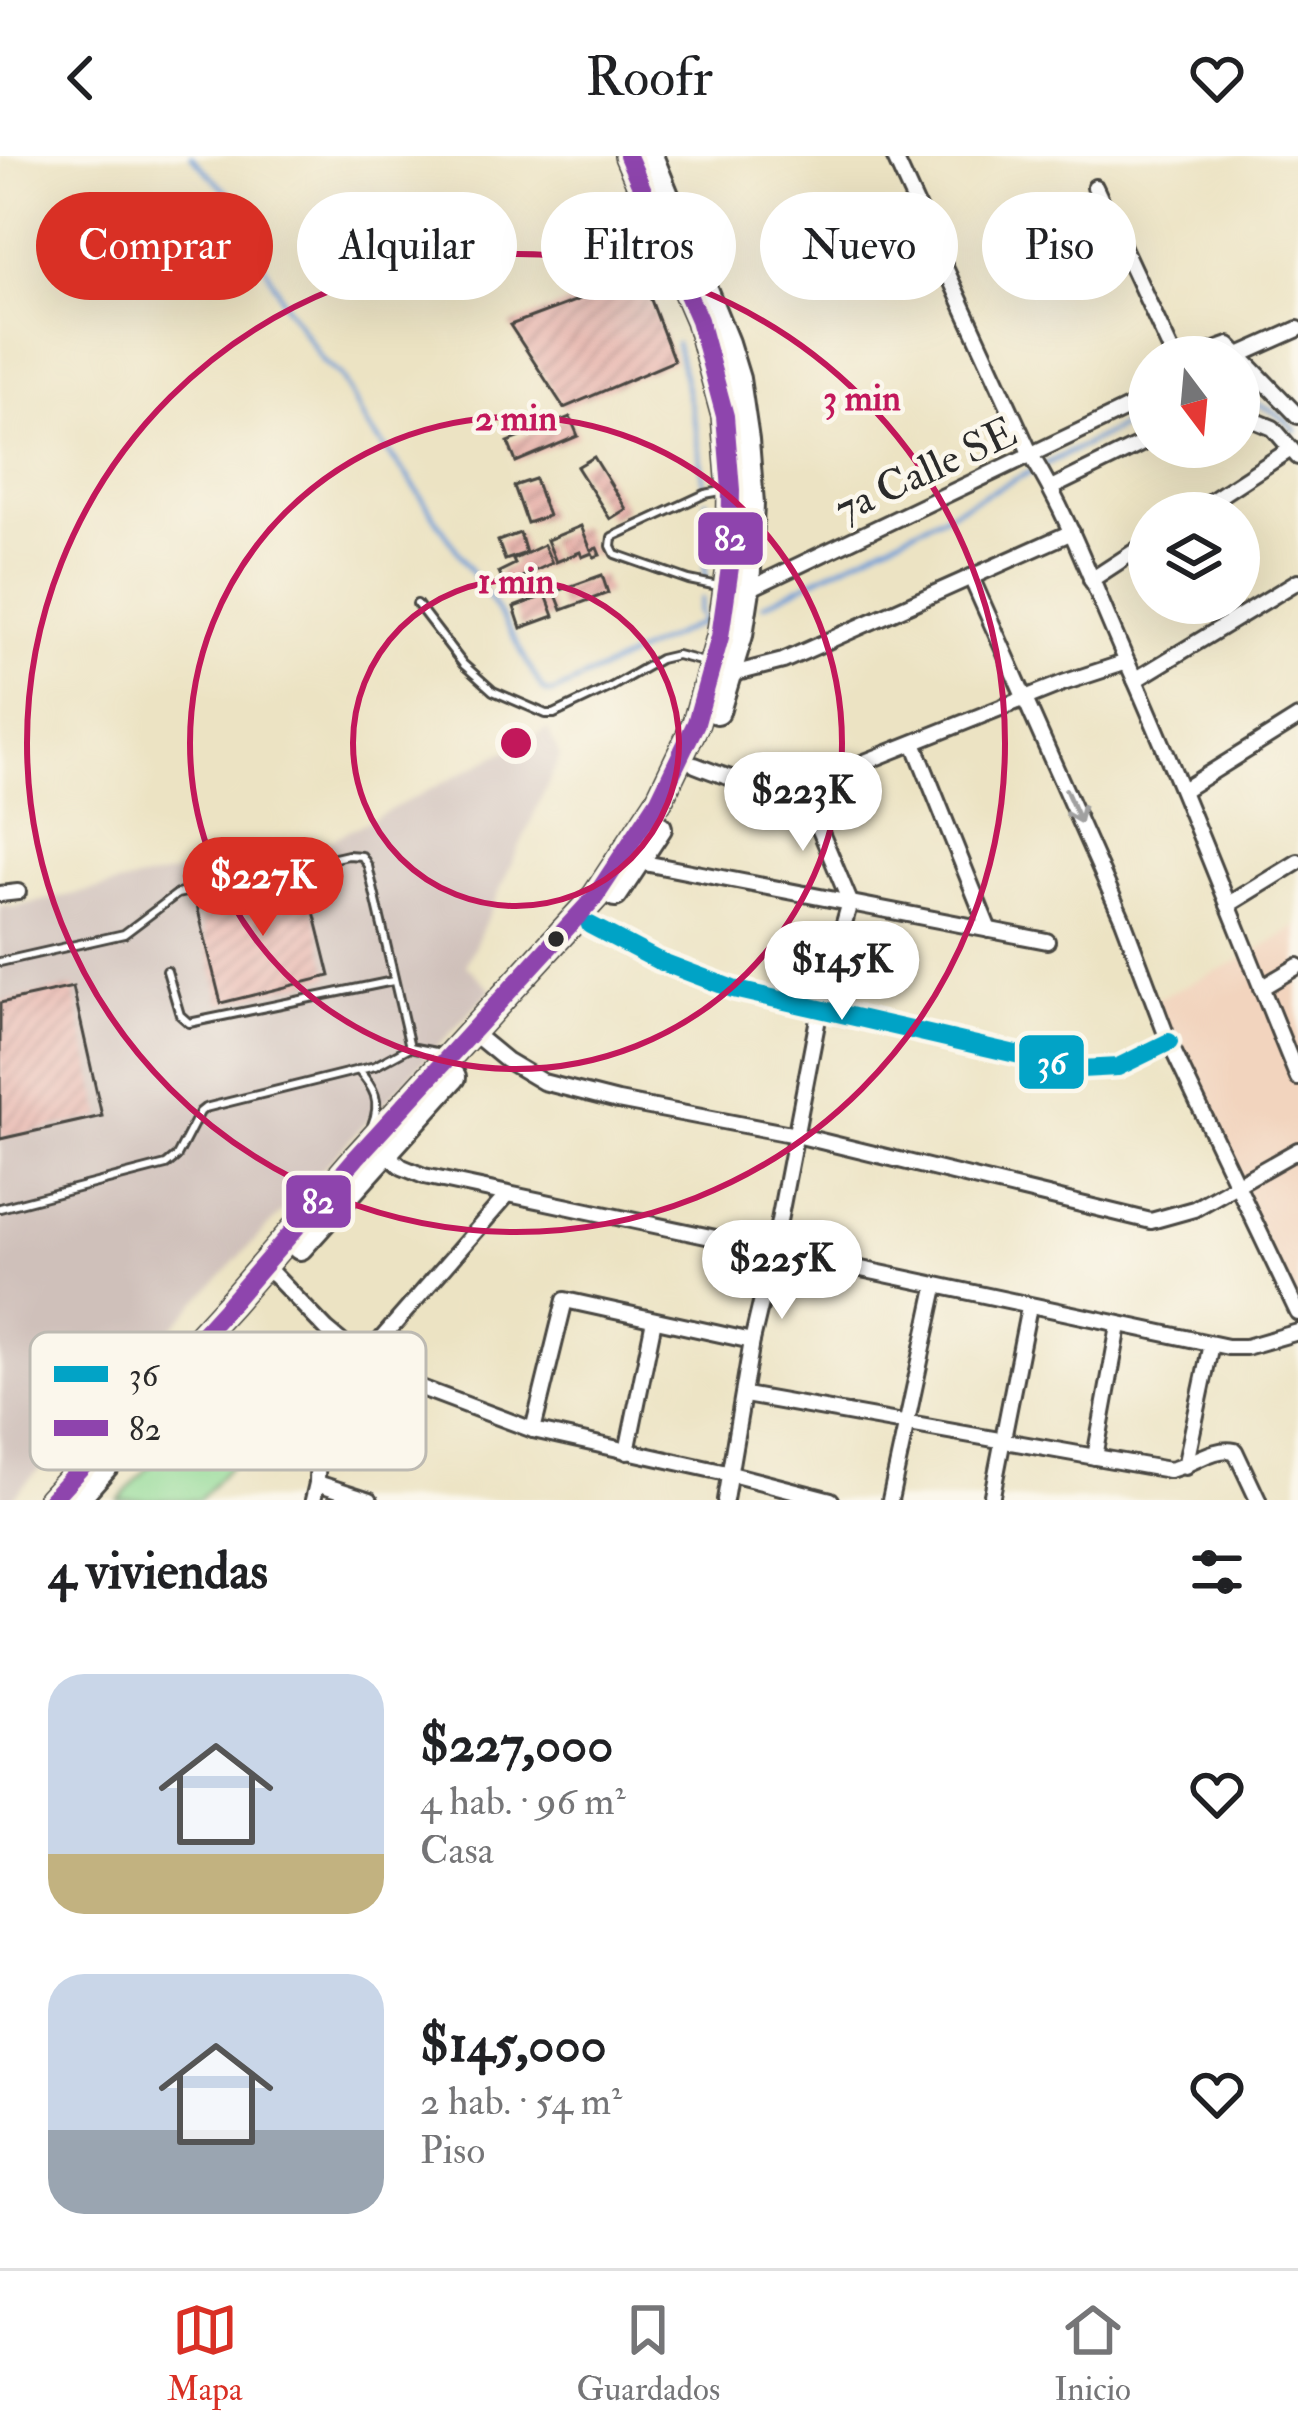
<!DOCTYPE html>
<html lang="es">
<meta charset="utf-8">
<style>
:root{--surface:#fff;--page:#f6f6f6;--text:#202124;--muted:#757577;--line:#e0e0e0;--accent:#d93025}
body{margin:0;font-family:"IM FELL Double Pica",serif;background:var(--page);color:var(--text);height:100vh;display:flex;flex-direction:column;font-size:45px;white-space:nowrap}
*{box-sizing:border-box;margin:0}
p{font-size:39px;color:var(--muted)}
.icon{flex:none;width:66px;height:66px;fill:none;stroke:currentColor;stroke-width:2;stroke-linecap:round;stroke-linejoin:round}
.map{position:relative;height:1344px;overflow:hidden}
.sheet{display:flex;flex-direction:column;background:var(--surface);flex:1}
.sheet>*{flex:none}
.top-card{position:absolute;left:36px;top:36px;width:1227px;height:108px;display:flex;gap:24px}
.needle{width:78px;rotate:164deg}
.controls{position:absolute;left:1128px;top:180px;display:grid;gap:24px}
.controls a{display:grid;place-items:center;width:132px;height:132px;border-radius:50%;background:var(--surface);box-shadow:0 12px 48px #0002;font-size:60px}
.price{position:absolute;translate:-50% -102px;padding:0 27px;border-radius:42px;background:#fff;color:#222;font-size:39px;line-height:78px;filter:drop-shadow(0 3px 6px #0008)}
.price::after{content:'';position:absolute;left:50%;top:72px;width:36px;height:27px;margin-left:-18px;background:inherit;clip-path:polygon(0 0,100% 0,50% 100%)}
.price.current{background:var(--accent);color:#fff}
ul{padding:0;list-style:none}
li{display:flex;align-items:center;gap:36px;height:300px;padding:0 48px}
li span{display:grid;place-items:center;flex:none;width:336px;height:240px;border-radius:36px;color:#555}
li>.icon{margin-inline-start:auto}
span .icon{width:144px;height:144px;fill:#fffc;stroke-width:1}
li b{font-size:51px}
h2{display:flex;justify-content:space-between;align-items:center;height:144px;padding:0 48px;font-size:51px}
.pill{padding:0 42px;border-radius:54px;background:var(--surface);box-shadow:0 12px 48px #0002;font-size:42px;line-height:108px}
.pill.current{background:var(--accent);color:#fff}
header{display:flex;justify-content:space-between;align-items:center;height:156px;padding:0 48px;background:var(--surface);font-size:54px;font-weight:600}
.menu{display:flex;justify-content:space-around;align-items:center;height:168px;border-top:3px solid var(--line);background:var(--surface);font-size:33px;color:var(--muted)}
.menu a{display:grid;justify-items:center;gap:6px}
.menu .current{color:var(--accent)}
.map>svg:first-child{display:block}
.built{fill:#f2d4be}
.industrial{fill:#cfc0ba}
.garden{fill:#90d994;stroke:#5e8260;stroke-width:3}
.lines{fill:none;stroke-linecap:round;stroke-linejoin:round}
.stream{stroke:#6d9cd6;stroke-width:4.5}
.building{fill:url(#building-hatch)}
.lane-casing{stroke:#484742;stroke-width:12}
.street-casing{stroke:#484742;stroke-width:20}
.highway-casing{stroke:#484742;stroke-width:30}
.lane{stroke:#fff;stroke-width:6}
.street{stroke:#fff;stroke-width:14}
.highway{stroke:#fff;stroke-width:24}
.bus-1-casing{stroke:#fbf7ec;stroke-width:27}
.bus-2-casing{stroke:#fbf7ec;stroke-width:27}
.bus-1{stroke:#02a3c6;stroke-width:18}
.bus-2{stroke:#8e44ad;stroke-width:18}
.oneway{stroke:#a0a0a0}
.ring{fill:none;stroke:#c2185b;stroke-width:6}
.bus-dot{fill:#2b2b2b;stroke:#fbf7ec;stroke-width:4.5}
.labels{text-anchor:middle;stroke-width:9;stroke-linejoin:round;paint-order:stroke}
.street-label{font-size:42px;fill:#2b2b2b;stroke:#fbf7ec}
.key{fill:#fbf7ec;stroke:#bdbab2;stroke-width:3}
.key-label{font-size:33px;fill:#2b2b2b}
.centre{fill:#c2185b;stroke:#fbf7ec;stroke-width:6}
.ring-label{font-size:36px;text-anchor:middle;font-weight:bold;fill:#c2185b;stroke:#fbf7ec;stroke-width:9;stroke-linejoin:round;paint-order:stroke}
.line-badge{stroke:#fbf7ec;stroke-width:4.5}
.badge-label{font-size:33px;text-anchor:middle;font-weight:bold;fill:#fff}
</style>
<header><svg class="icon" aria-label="back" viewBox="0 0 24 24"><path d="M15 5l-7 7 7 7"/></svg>Roofr<svg class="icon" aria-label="heart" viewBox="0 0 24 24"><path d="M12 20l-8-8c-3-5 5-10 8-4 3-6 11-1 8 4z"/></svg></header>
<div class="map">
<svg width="1298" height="1344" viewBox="0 0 1298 1344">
<defs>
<pattern id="building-hatch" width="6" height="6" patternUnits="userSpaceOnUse" patternTransform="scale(3)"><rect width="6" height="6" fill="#e6b0a9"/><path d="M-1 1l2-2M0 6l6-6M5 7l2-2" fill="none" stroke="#bb8f8a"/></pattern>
</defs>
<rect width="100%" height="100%" fill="#fbf7ec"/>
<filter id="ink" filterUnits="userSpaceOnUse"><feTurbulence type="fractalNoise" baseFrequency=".00833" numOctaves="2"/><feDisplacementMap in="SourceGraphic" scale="24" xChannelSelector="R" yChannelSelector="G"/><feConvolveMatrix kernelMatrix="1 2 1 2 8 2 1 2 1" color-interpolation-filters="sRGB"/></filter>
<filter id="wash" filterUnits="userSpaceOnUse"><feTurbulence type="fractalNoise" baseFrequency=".004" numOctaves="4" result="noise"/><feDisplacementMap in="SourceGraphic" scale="48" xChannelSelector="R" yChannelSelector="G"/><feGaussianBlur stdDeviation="2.7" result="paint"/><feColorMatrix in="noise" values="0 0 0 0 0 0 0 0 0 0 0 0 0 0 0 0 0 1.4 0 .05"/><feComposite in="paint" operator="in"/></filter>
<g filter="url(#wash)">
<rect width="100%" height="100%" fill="#ece3c3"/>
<path class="built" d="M1298,770V1157L1153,845L1248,800Z"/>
<path class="industrial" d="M548,573L560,601L466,809L492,833L10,1344H0V749L14,751L333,683Z"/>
<path class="garden" d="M200,1255L244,1295L199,1344H118Z"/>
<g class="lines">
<g class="stream">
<path d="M191,0L230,39L283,145L323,205L341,220L367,270L408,321L504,465L542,533L547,537H553L704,465L698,457L701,443"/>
<path d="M676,187L696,273L704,326"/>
<path d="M1239,240C1261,249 1280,256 1296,275"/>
<path d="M705,423L706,345"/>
<path d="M763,449L1149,257"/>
</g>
</g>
<g id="blocks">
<g class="building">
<path d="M642,120L674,205L564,252L510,169Z"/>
<path d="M570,261L578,280L516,306L508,286Z"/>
<path d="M594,301L626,353L610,363L577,311Z"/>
<path d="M535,323L548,360L527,367L514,330Z"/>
<path d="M581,370L591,394L597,392L600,399L594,401L592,397L582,401L580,396L556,406L547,384Z"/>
<path d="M520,377L526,397L505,404L498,385Z"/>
<path d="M544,389L552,407L505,429L499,416L515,408L513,404Z"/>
<path d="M602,419L608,437L562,454L555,436Z"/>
<path d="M546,439L554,460L521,472L514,451Z"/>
<path d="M305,719L330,820L221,847L196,746Z"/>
<path d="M73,831L102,960L0,983V847Z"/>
</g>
</g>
</g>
<g filter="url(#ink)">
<use href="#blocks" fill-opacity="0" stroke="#484742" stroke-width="3"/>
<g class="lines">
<defs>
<g id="lane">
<path d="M721,335L705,338L612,381L611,390L615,398L689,424L723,431"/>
<path d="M417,448L463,508L493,535L546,558H554L611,531L660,503L677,499L704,506"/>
<path d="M0,806L124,778L177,738L348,699L362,700L368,710L410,891"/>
<path d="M167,815L180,859L189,867L393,825"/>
<path d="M358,914C374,932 382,945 372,969"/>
<path d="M0,1052L166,1009L177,1000L200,956L205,952L375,910L410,891L441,897"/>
</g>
<g id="street">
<path d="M894,0L1031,299C1071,364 1096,437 1127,506C1188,643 1241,783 1298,922"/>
<path d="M1095,31L1174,201"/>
<path d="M1195,201L1229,189L1298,260"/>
<path d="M1235,201L1298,173"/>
<path d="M1239,258L1273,272L1298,301"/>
<path d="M1051,332L1149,284"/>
<path d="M1193,357L1291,293"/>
<path d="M971,421L1123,764L1169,886L1298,1157"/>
<path d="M1091,424L1149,386"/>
<path d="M747,434L1149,242"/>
<path d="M729,519L783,505L1072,376"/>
<path d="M1135,524L1298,425"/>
<path d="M914,587L989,774"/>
<path d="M695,609C733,624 760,633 802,631L1063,527L1127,506"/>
<path d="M1183,634L1298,562"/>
<path d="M639,706L1047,785"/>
<path d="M0,738L18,736"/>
<path d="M1228,749L1298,706"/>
<path d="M590,769L657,804L733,833L1081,913L1118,911L1169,886"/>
<path d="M1261,832L1298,810"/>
<path d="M472,876L506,904L543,926L618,945L796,979L1151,1065L1194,1053L1298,994"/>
<path d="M385,997L402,1011L424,1020L1228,1191H1246L1298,1176"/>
<path d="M260,1112L274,1119L327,1174L363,1204L400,1224L533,1274L731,1318L831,1344"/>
<path d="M745,1239L1169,1314C1191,1310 1213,1290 1235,1295L1258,1344"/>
<path d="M533,1274L565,1144L752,1185"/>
<path d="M627,1296L654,1164"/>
<path d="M1095,1301L1119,1170"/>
<path d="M1185,1311L1211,1188"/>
<path d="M317,1327L370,1344"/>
<path d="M313,1344L317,1327L318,1276L363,1204L508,1038"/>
<path d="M725,1344L752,1185L773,1096L820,852L850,746L802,631"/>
<path d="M890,1344L936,1131"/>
<path d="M991,1344L1029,1151"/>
</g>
<g id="highway">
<path d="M650,0L726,187L737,223L746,284L751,348L747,434L740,479L717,555"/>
<path d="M615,738L659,672"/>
<path d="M300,1091L453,921"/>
<path d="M51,1344L230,1148L356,1002L595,741L659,644L696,567L720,481L730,411L731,334L725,260L699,164L628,0"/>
<path d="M75,1344L133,1278"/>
</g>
</defs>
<use href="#lane" class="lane-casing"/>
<use href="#street" class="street-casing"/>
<use href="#highway" class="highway-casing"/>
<use href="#lane" class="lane"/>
<use href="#street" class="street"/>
<use href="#highway" class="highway"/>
<defs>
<path id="bus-1" d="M590,769L657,804L733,833L1081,913L1118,911L1169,886"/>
<path id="bus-2" d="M51,1344L230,1148L356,1002L595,741L659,644L696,567L720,481L730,411L731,334L725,260L699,164L628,0"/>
</defs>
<use href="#bus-1" class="bus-1-casing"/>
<use href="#bus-2" class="bus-2-casing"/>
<use href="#bus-1" class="bus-1"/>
<use href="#bus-2" class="bus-2"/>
</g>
<defs><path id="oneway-shaft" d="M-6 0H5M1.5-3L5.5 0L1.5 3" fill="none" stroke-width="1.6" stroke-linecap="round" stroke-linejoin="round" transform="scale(3)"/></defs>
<use class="oneway" href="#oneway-shaft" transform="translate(1073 650) rotate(66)"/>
</g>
<g class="ring">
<circle cx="516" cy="587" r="163"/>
<circle cx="516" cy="587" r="326"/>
<circle cx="516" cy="587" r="489"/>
</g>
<circle class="bus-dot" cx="556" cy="783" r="10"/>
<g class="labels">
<g class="street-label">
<text transform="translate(925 313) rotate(-25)" y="15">7a Calle SE</text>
</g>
</g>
<rect x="30" y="1176" width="396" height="138" rx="18" class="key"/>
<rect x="54" y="1210" width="54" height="16" fill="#02a3c6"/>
<rect x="54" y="1264" width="54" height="16" fill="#8e44ad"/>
<g class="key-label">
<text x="129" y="1230">36</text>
<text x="129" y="1284">82</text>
</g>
<circle cx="516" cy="587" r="18" class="centre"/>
<g class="ring-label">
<text x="862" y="254">3 min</text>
<text x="516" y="274">2 min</text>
<text x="516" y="437">1 min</text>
</g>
<g class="line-badge">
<rect x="696" y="354" width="69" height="57" rx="12" fill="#8e44ad"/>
<rect x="1017" y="877" width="69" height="58" rx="12" fill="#02a3c6"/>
<rect x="284" y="1017" width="69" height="57" rx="12" fill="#8e44ad"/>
</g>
<g class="badge-label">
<text x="730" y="394">82</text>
<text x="1052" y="918">36</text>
<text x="318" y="1057">82</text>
</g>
</svg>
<div class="controls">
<a><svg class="needle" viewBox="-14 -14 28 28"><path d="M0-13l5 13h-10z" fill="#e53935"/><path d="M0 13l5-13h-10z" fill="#757577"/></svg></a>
<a><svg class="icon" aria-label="layers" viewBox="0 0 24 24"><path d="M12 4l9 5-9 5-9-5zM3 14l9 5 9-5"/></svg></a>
</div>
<b class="price" style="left:803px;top:698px">$223K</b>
<b class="price current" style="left:263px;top:783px">$227K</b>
<b class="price" style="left:842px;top:867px">$145K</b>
<b class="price" style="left:782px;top:1166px">$225K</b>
<div class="top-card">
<a class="pill current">Comprar</a>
<a class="pill">Alquilar</a>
<a class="pill">Filtros</a>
<a class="pill">Nuevo</a>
<a class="pill">Piso</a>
</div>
</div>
<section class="sheet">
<h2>4 viviendas<svg class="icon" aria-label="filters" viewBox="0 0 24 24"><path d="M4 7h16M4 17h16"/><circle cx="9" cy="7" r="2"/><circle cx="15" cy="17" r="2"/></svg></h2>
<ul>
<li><span style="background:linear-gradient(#c9d6e8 75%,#c2b280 0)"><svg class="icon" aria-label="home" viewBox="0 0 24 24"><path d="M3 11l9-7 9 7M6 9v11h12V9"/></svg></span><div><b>$227,000</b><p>4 hab. · 96 m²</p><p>Casa</p></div><svg class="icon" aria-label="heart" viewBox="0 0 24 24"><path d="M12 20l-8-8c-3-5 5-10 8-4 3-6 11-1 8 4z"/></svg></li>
<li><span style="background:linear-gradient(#c9d6e8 65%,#9aa5b1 0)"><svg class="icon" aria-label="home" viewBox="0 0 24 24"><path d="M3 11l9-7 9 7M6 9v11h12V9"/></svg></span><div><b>$145,000</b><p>2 hab. · 54 m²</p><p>Piso</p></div><svg class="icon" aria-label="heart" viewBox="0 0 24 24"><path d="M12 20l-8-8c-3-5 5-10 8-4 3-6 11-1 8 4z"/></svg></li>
</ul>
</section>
<nav class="menu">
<a class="current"><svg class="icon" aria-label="map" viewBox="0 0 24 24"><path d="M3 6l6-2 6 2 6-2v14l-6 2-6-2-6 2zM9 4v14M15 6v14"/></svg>Mapa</a>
<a><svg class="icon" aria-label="saved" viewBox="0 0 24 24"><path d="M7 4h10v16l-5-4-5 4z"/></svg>Guardados</a>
<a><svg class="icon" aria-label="home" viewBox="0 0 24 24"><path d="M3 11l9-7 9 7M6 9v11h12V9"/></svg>Inicio</a>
</nav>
